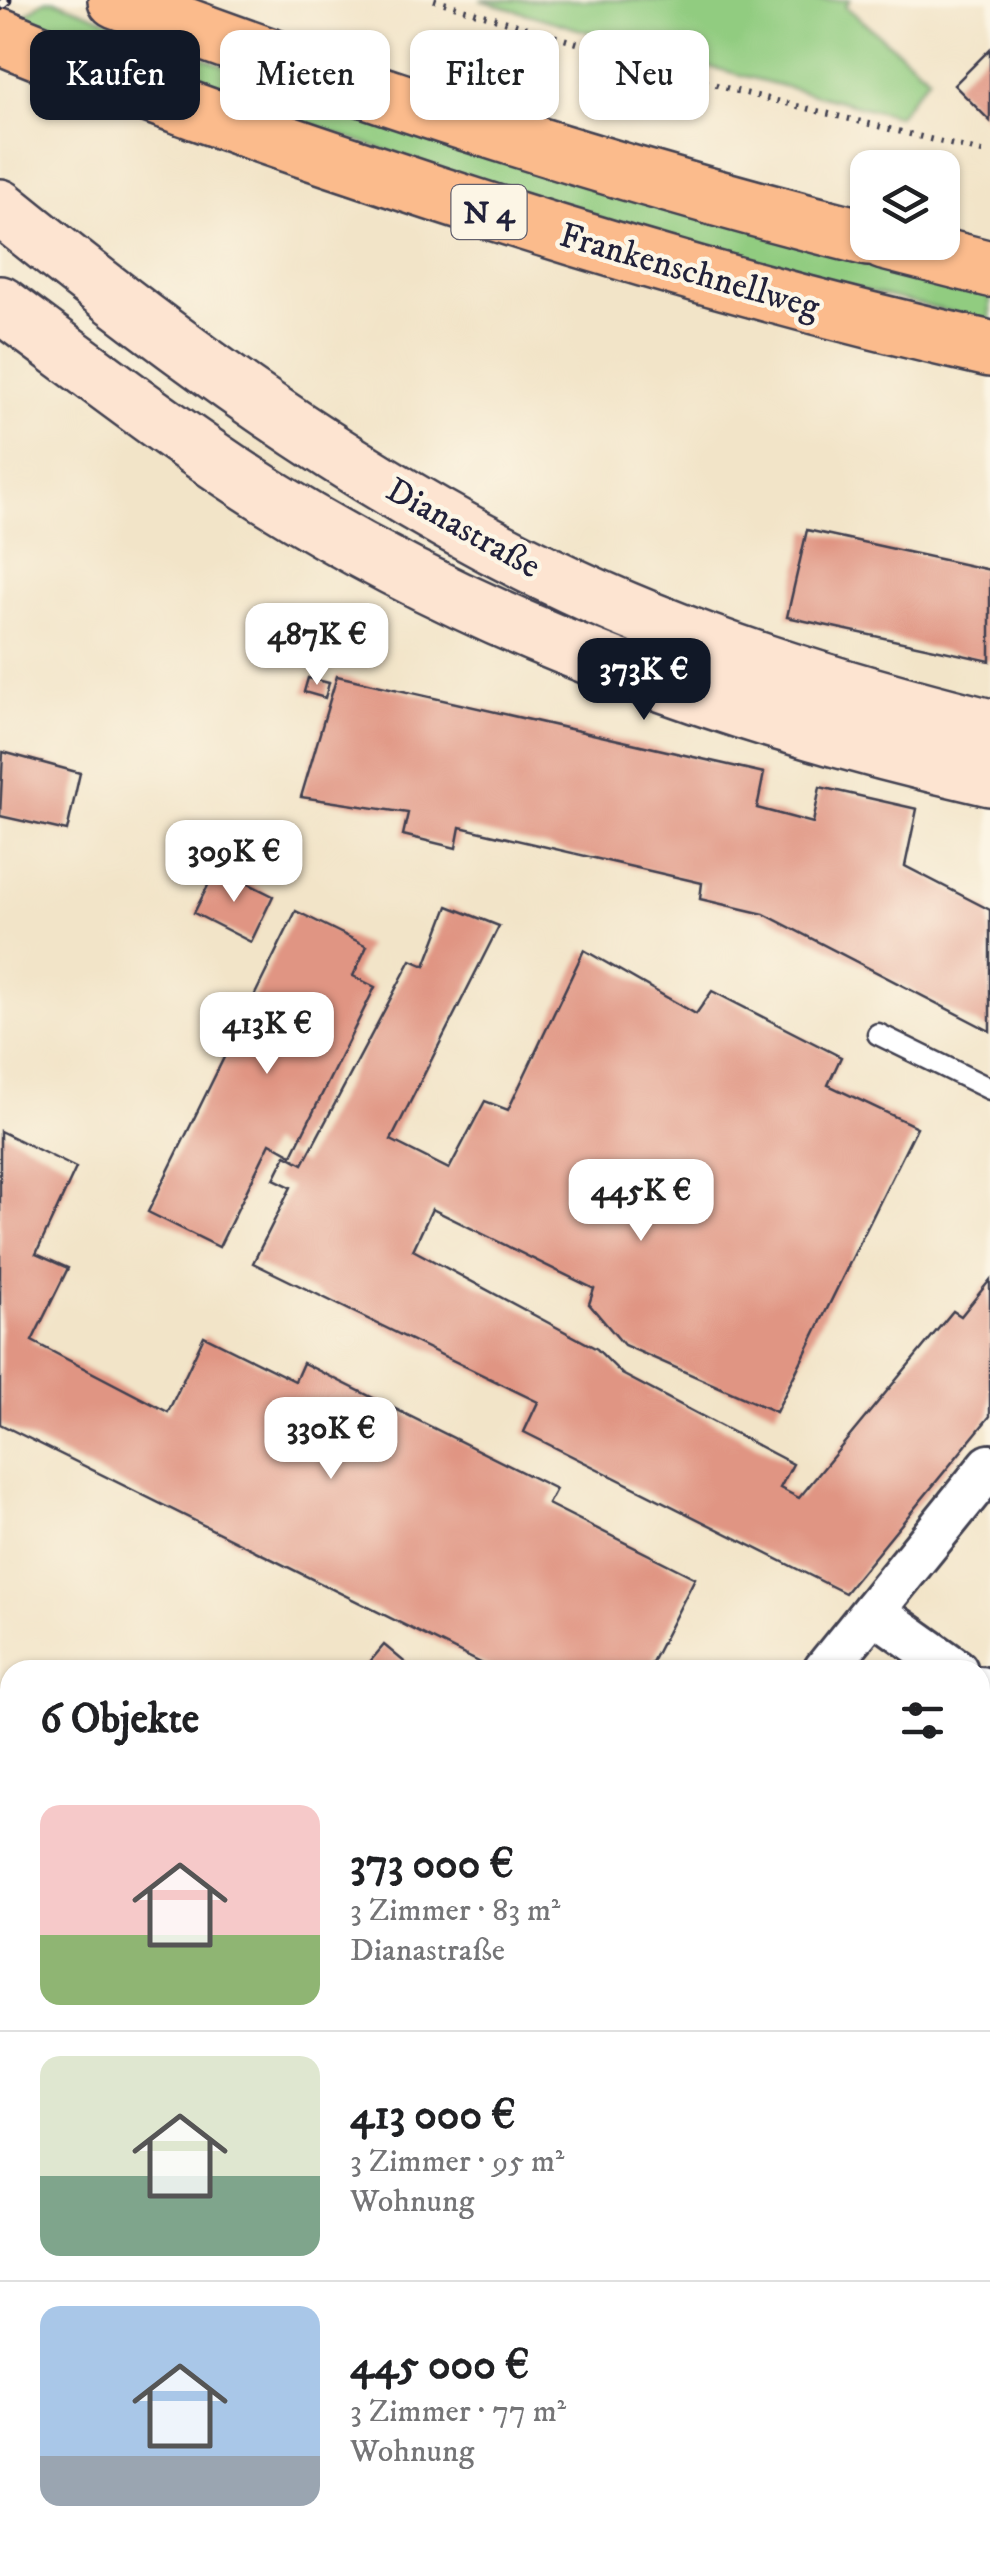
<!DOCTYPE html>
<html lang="de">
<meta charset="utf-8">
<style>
:root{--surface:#fff;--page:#f2f2f2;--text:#202124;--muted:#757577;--line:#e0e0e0;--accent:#111827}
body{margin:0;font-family:"IM FELL DW Pica",serif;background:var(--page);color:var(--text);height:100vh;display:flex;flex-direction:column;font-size:38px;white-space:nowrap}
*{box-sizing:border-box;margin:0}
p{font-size:32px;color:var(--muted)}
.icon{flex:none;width:55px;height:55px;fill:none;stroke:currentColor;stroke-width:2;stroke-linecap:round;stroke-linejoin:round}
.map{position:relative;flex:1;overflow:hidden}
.panel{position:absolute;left:0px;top:1660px;width:990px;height:892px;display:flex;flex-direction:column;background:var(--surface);border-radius:30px 30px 0 0;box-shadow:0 2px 8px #0004}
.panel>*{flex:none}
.hud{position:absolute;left:30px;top:30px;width:930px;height:90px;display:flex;gap:20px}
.controls{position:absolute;left:850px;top:150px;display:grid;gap:20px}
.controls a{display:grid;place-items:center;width:110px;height:110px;border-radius:20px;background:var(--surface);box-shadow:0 2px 8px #0004;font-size:50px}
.price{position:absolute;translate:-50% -85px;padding:0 22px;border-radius:20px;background:#fff;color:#222;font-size:32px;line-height:65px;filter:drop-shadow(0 2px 5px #0008)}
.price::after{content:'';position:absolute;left:50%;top:60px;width:30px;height:22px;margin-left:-15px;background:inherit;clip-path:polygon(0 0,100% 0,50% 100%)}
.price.on{background:var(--accent);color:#fff}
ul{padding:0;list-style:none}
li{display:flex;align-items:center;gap:30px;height:250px;padding:0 40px}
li+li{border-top:2px solid var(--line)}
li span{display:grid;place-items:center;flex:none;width:280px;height:200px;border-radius:20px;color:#555}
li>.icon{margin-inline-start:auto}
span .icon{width:120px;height:120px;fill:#fffc;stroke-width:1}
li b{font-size:42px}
h2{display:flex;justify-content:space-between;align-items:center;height:120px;padding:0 40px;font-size:42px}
.pill{padding:0 35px;border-radius:20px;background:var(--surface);box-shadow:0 2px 8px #0004;font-size:35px;line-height:90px}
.pill.on{background:var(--accent);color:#fff}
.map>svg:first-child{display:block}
.green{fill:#91cc80;stroke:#5a775e;stroke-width:2.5}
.building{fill:#e09583}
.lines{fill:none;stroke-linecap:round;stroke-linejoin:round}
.lane-casing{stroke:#413f50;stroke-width:25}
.street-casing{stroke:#413f50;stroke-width:48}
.secondary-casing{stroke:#413f50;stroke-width:60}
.highway-casing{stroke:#413f50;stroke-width:60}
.path{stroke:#413f50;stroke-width:6;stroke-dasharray:2.5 8;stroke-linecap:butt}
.lane{stroke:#fff;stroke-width:20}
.street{stroke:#fff;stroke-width:42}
.secondary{stroke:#fde4d1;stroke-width:55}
.highway{stroke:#fbbb8c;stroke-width:55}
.rail-casing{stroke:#22223b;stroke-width:11}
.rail{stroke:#fcf5e5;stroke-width:8;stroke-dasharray:22;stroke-linecap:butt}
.labels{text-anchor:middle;stroke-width:9;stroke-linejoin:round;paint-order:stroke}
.shield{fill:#fcf5e5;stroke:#63616e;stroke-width:2.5}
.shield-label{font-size:32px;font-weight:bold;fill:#22223b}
.street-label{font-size:35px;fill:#22223b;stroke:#fcf5e5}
</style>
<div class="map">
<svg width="990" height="2552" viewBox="0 0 990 2552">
<rect width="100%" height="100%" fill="#fcf5e5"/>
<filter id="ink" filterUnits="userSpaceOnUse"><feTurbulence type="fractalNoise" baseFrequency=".01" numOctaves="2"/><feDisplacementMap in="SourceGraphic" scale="20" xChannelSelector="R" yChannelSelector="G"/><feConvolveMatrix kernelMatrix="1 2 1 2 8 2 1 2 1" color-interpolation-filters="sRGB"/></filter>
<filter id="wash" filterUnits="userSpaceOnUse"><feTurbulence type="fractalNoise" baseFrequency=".0048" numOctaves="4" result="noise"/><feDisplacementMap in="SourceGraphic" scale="40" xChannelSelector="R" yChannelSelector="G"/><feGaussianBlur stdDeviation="2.25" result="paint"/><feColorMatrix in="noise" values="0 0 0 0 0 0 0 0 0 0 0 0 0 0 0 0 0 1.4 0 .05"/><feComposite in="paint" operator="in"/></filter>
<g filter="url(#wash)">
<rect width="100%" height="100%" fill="#f2e4c8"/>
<g class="green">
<path d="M46,0H54L311,99L990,293V322L799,274L530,201L301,121L22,17Z"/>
<path d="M480,0H850L845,6L929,77L897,116L672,57Z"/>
</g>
<g id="blocks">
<g class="building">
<path d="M990,49V121L954,85Z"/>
<path d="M807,530L990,570V661L787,617Z"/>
<path d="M337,676L764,773L757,808L813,823L820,787L917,809L905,866L990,910V1031L764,914L700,899L702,883L460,827L456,848L403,835L408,813L301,797Z"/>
<path d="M308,678L329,683L325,698L304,692Z"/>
<path d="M3,752L80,773L67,831L0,816Z"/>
<path d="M217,868L273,896L251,942L194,913Z"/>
<path d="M448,906L499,926L391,1140L449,1169L485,1101L508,1110L584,950L696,1014L712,991L841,1057L828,1085L917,1127L776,1412L624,1345L589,1304L594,1289L432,1209L413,1250L597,1349L622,1374L793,1464L780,1488L799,1498L953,1311L961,1316L990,1280V1416L845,1593L524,1432L538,1402L253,1263L291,1187L274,1179L286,1155L303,1164L411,960L425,966Z"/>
<path d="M296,911L367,946L353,976L375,987L292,1155L270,1143L219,1247L148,1212Z"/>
<path d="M0,1131L76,1168L36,1254L68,1268L32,1341L168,1412L204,1336L295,1381L303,1363L556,1489L548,1504L695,1578L648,1670H495L0,1424Z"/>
<path d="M384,1645L414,1670H363Z"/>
<path d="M980,1930L990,1939V2066L980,2078Z"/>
<path d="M0,1934L10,1942V1967L0,1979Z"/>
<path d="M990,2288V2495L980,2487V2301Z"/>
<path d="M485,2542H608L600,2552H497Z"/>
<path d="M627,2542H933L945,2552H638Z"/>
</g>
</g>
</g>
<g filter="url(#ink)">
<use href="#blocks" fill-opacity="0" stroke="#413f50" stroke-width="2.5"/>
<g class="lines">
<defs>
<g id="lane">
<path d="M878,1034L990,1089"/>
<path d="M980,2163L990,2151"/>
</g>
<g id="street">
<path d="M873,1611L956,1670"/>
<path d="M825,1670L990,1466"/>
<path d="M980,1688L990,1695"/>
<path d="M154,2552L156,2542"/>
</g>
<g id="secondary">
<path d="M0,207C170,345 350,478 547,574C688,643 838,689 990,727"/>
<path d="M0,304C87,368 174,436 265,494C487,633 736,720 990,778"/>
</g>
<g id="highway">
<path d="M116,0C362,93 612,174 868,238"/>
<path d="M0,36C116,85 236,127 356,167C564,238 775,300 990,349"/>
<path d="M884,242L990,269"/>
</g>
</defs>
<use href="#lane" class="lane-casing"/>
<use href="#street" class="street-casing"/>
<use href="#secondary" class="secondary-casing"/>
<use href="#highway" class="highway-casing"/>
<path class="path" d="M434,0L733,90L990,154"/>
<use href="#lane" class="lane"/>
<use href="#street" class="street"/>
<use href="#secondary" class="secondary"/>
<use href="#highway" class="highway"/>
<defs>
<path id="rail" d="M0,6L7,0"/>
</defs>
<use href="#rail" class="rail-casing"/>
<use href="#rail" class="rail"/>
</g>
</g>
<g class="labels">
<rect class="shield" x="451.5" y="185" width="75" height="54" rx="8"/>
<g class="shield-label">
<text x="489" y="223">N 4</text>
</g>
<g class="street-label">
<text transform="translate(690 270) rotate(16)" y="12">Frankenschnellweg</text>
<text transform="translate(464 527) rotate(29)" y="12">Dianastraße</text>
</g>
</g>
</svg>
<div class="controls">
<a><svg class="icon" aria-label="layers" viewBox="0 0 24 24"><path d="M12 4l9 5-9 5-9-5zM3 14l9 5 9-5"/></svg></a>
</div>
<b class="price" style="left:317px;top:688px">487K €</b>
<b class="price on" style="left:644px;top:723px">373K €</b>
<b class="price" style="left:234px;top:905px">309K €</b>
<b class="price" style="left:267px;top:1077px">413K €</b>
<b class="price" style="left:641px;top:1244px">445K €</b>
<b class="price" style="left:331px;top:1482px">330K €</b>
<div class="hud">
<a class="pill on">Kaufen</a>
<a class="pill">Mieten</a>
<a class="pill">Filter</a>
<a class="pill">Neu</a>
</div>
<section class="panel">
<h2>6 Objekte<svg class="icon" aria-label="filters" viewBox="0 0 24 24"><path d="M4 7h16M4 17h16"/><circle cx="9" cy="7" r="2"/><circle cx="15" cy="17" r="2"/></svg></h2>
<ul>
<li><span style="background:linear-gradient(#f6c9c9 65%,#8fb573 0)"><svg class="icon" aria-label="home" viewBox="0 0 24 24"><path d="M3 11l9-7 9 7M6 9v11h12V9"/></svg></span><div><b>373 000 €</b><p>3 Zimmer · 83 m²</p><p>Dianastraße</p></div></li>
<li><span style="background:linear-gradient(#dfe7d0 60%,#7fa58c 0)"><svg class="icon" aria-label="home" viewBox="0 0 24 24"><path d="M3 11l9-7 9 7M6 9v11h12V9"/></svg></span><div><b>413 000 €</b><p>3 Zimmer · 95 m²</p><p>Wohnung</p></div></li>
<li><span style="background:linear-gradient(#a9c7e8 75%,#9aa5b1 0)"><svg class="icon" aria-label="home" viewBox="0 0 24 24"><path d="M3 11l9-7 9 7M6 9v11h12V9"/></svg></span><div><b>445 000 €</b><p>3 Zimmer · 77 m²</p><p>Wohnung</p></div></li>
</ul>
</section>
</div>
